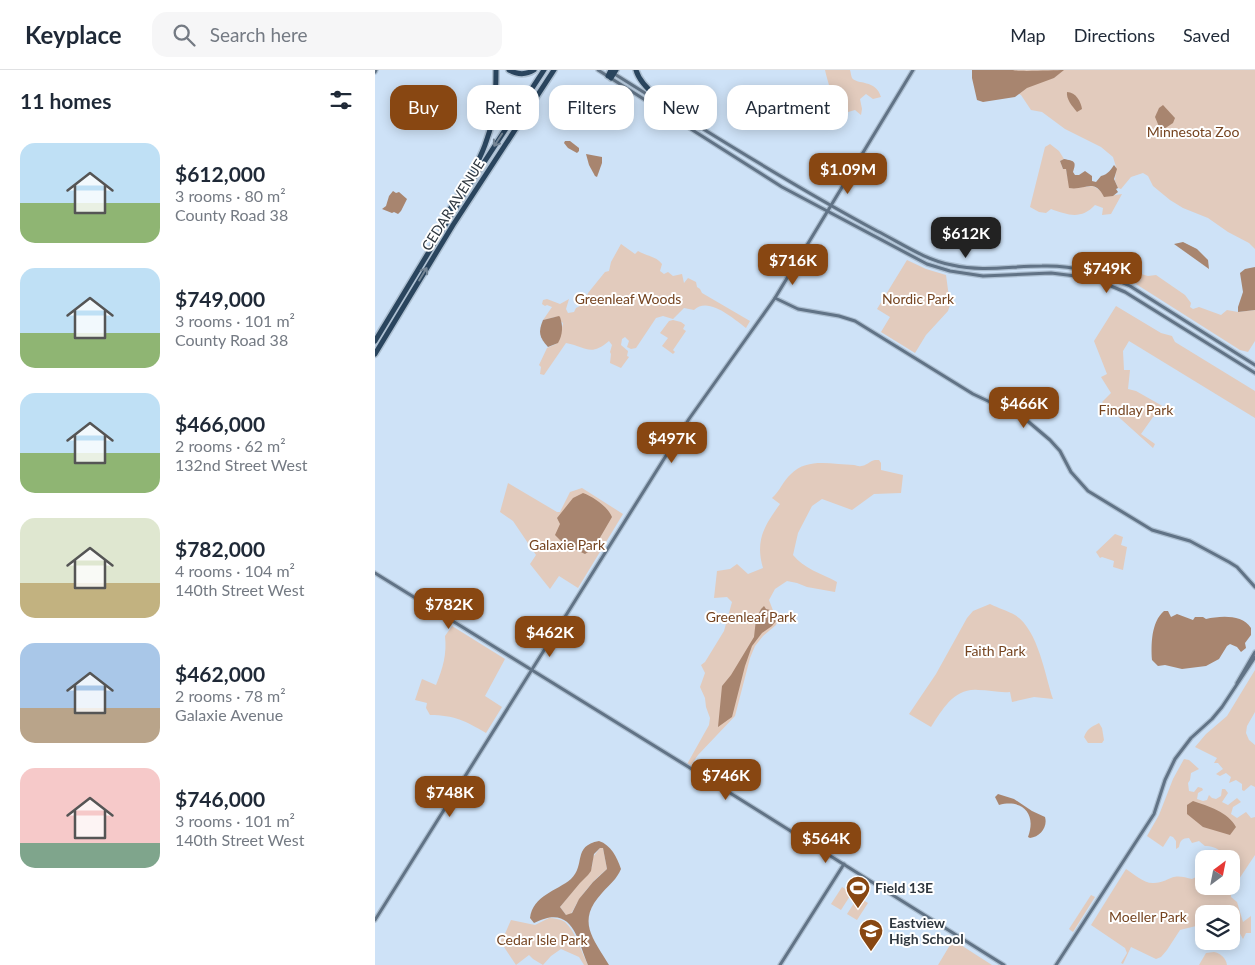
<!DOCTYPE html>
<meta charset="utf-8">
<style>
:root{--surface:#fff;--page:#f6f6f7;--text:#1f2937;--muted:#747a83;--line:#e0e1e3;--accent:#884712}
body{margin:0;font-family:Lato,sans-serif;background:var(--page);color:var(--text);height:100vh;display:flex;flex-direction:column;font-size:19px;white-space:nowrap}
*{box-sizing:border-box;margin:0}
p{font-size:16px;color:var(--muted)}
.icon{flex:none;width:28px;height:28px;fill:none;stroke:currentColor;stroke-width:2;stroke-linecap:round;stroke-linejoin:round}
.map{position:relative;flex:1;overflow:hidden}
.side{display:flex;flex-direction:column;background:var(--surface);width:375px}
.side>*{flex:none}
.banner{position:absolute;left:15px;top:15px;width:475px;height:45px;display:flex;gap:10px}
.needle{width:32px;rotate:32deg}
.buttons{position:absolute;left:820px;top:780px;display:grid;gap:10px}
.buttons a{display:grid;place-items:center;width:45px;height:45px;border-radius:10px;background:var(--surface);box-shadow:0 2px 12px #0003;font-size:25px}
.price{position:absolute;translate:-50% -42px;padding:0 11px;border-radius:10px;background:var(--accent);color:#fff;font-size:16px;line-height:32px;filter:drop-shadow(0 1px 2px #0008)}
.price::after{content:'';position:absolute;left:50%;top:30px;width:15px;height:11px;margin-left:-8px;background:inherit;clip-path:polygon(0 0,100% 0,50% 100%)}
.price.current{background:#222;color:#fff}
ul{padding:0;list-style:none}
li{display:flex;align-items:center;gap:15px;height:125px;padding:0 20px}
li span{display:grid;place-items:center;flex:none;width:140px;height:100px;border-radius:15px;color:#555}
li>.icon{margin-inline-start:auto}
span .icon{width:60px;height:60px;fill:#fffc;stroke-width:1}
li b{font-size:21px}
h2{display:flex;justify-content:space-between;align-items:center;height:60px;padding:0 20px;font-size:21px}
.tag{padding:0 18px;border-radius:15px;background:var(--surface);box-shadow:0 2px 12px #0003;font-size:18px;line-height:45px}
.tag.current{background:var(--accent);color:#fff}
header{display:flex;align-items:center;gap:30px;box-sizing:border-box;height:70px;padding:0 25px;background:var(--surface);border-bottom:1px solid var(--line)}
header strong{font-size:24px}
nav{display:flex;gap:28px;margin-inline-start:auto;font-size:18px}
.search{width:350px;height:45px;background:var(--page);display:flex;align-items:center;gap:12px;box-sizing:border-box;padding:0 18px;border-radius:15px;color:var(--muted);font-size:19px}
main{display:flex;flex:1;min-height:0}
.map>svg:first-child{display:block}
.green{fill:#e2cbbd}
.water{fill:#a8856f;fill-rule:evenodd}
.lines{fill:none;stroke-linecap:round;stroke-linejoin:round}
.secondary-casing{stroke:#aec0d2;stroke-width:5.5}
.highway-casing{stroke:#aec0d2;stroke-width:8}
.secondary{stroke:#617386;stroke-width:3}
.highway{stroke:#2a455e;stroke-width:5}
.oneway{stroke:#758696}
.labels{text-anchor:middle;stroke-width:4;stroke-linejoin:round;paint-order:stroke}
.park-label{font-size:14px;fill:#754420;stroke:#fff}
.street-label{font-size:14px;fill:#2f373f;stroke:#fff}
.poi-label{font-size:14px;font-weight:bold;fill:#2f373f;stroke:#fff;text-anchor:start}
</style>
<header>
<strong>Keyplace</strong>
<div class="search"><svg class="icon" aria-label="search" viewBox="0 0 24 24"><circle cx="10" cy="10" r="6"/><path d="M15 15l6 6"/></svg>Search here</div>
<nav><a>Map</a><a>Directions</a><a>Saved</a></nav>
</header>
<main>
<section class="side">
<h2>11 homes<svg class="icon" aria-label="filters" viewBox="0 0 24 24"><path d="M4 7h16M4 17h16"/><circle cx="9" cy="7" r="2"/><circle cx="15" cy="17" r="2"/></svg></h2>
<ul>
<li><span style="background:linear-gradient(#bfe0f5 60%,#8fb573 0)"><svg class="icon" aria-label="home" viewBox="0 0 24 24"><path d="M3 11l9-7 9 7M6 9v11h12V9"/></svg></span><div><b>$612,000</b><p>3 rooms · 80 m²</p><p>County Road 38</p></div></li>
<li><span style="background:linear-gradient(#bfe0f5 65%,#8fb573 0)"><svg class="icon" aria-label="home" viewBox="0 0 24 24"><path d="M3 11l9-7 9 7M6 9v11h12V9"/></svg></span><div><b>$749,000</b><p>3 rooms · 101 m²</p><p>County Road 38</p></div></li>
<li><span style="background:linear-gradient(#bfe0f5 60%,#8fb573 0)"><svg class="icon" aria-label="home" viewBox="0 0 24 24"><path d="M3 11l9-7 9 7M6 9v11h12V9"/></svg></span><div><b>$466,000</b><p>2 rooms · 62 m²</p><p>132nd Street West</p></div></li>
<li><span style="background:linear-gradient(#dfe7d0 65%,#c2b280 0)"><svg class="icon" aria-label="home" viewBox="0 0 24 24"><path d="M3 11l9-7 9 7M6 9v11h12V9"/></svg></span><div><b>$782,000</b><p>4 rooms · 104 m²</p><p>140th Street West</p></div></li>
<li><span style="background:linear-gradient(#a9c7e8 65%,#b9a48a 0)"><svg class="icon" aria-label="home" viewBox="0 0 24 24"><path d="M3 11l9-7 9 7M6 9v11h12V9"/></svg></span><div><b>$462,000</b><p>2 rooms · 78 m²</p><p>Galaxie Avenue</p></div></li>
<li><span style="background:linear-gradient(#f6c9c9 75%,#7fa58c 0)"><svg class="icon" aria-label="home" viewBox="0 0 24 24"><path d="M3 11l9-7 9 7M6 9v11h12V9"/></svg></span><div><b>$746,000</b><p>3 rooms · 101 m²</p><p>140th Street West</p></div></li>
</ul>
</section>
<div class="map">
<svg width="880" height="895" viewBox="0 0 880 895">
<rect width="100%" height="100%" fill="#cee2f7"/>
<g class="green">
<path d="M450,0H475C476,3 476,6 477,8C482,15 501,9 506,27L498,29L491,24L485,29L487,39L486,45L480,40L466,44V50L464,54L453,51L451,48L458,42C459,27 453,14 450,0Z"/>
<path d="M602,0H880V179L874,173L853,162L833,148L808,138L795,130L778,116L773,106L768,103L756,107L746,119L743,118L740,111L741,97L738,87L726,77L690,59L667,42L656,40L646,25Z"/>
<path d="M675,74L684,81L689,89L685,91L688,99H691L693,109L698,118L718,116L734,126L747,124L736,144L727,145L728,138L720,135C706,150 693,145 676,139L671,143L664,142L655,137L670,77Z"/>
<path d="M246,174L260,184L263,181C271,186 281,186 287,194L285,201L289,204L293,202L298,206L307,204L309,213L313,208L321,212L322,217L325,219L327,223L375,251L371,258C358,248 333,226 319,240L309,238L298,249L288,246L281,248L261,278L256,279L252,277L254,271L250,267L247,269L246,275L253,281L252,286L254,287L246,298L235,293L236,284L235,282L237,275L234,271C215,287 212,277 191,273L169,305L165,304L166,297L164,295L172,278L181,274L186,263L188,253L180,247L168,250L177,237L172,235L170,236L167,234L168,230L172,229L185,234L194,229L191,239L193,243L199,242L201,238L209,234L213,223L230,202L234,201L236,192Z"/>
<path d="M532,190L551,199L571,205L575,235L573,241L551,265L540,283L506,262L515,247L502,239Z"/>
<path d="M766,204L773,206L781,205L810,225L816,233L815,237L818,239L824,237L846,245L852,240L863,242L880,240V271L873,282L865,280L761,214Z"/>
<path d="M741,236L786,263L797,266L800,272L880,321V348L754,271L748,281L749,300H755L753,319L761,321L791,338L778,347L766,364L780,374L778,378L727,332L736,323L726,307L732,304L719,271Z"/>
<path d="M298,250L306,252L310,255L308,259L311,261L298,280L300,282L298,284L287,276L293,268L285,263L294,251Z"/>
<path d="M500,390H504L506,393V400L528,405L526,423L499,424L477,440L447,429L437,436L423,463L418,485C429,499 446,503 462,512L460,522L432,517L422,513L412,511L400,519L394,530L402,551L401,555L388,566L380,576L375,588L360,646L323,685L314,698L311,696L334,655L335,648L331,637L330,628L325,617L330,603L326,595L330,592L349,561L357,532L352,527L339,528L342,501L355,499L362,494L373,504L388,498C380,471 389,456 405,434L397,428C405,421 408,411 416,404C433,387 458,395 479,395C481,395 484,397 486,396C491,396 495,391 500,390Z"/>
<path d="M133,413L182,442H185L195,422L207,418L248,444L203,518L184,506L175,519L155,494L161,485L138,451L125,442Z"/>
<path d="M740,464L748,467L746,475L752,477L748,500L738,497L739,491L727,487L725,488L721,482Z"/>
<path d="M615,534C623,538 633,541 640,545C663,559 670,605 678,629L659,627L637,632L635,622C624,623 614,620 603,620C579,618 568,639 556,657L534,644L561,604L592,548L598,541Z"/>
<path d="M77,556L130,589L110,626L127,637L111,663C91,651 79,645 55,645L51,638L52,633L40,630L47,609L61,615C68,598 72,584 70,566Z"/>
<path d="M880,600V642L872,656L871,663L874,670L880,675V717L876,715L869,721L867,720V714L861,710L854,713L856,707L851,703L845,706L841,704L848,699L843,693H839L842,688L820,677L831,664L852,646Z"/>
<path d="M724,653L727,658L729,670L727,673H713L709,667C712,659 716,657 724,653Z"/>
<path d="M809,689L814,690L824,699L816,703L815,710L813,713L814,721L819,722L823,717L827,718L828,720L823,723L822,729L828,731L832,730L834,725L837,728L841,729L846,726L847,719H850L853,723L847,732L853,735L862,728L866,732L858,737L856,744L862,748L871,742L876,748L880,747V785L856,821V827L862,832L868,852L876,846V863H871L868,869L863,860L856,856V844H829V854L805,860L792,880L786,887L781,889L756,877L748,894L746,893L752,883L750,878L716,855L751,799C759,804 769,814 779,813C798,811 794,802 817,809L825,805L829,810V816H856V796L861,790L852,788C849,781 837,775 830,776L824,771L817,773L814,768C807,768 805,771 804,777L801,779V771L798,767L795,766L788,777L772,766L784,745L798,709Z"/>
<path d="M366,702L371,710L367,717L362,718L352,712V708Z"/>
<path d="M225,778H228L232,799C221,808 211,819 204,830C200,835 199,840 195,845H191L185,837L217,797L218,787Z"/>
<path d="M467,817L477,823L466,840L456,834Z"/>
<path d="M716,825L720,827L698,862L694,859Z"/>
<path d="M483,827L493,833L482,850L472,844Z"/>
<path d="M174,848C179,848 185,849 190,852C201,862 206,882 213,895H209L204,887L186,879L176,886L168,895L158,889L154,885L141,895L125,871L129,866L136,850L160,855Z"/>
<path d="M578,870L617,895H563Z"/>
<path d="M839,882C845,883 851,888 852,895H824L831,883Z"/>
</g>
<g class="water">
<path d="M597,0H638C644,2 680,0 689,0L679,8L652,18L640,27L608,32L602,30L597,8Z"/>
<path d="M692,22C701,22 706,32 707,39L702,42C697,36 691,29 692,22Z"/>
<path d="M788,35L800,48L798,53L789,59H785L780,47L784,38Z"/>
<path d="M190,71H195L204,78V81L202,83L193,78L189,73Z"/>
<path d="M211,84L227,87V93L222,107L220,106L214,95Z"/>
<path d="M689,89C699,91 702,91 698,102L700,105H704L710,101L717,106V111L721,112L726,106C733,105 737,98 739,95L742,99L739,109L743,118L741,119L743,122L738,126L729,127C719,107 710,121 694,118L691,99H688L685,91Z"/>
<path d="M18,121L21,123L24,122L32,129L26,141L23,144L19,142L17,143L7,139L11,136L14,126Z"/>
<path d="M808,172L822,179L833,190L834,199L799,174Z"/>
<path d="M880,197V240L863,242V237L868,222L865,203L870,199Z"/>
<path d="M184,246L185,247C188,256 188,264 183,273L173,277C164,267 163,262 168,250Z"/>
<path d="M208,423C219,427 233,437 237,447L219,478L210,484L189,474L180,465L185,454L182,448L198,428Z"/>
<path d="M389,536L391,539L395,540L401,551L397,556L387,563L377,576L370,596L357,647L343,657L347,616L356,605L379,567L381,549L386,539Z"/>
<path d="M789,541H793L796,547L802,544L818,550L820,547H828L831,549C845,546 867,544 876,558V565L870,573L871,578L866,582L862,577L855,574L852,576L844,589L831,596L807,599L790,595L783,596L777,590C776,575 776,552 789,541Z"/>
<path d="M623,724L639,729L657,741L670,747C673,757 665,767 655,768L653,767C662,743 647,729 624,735L620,727Z"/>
<path d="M818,731C833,736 853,742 861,757L855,765L828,757L812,744V735Z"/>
<path d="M224,771C236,775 242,787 246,799C242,809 234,815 227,823C201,851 218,868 234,895H213C202,869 198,833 159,853L155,848C158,825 182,821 196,809C211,795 197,776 224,771ZM225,778H228L232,799L218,812L204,829L197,843L191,845L185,837L205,813L213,805L216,801L219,784Z"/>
</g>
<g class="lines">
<defs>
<g id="secondary">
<path d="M223,0L407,117L552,194L575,201L608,206L676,203L717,208L750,222L880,303"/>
<path d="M0,2L1,0"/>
<path d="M238,3L286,33"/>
<path d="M325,57C383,93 441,128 502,161C526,173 550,190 577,195C608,202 636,196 667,196C698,195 727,203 755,216L880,295"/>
<path d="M400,228L423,239L464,246L480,251L598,324L649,348L675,370L685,381L696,402L713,421L777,460L815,471L854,492L862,497L880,517"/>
<path d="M0,503L320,701L629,895"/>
<path d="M862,613L880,582"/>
<path d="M0,850L314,349L400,228L538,0"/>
<path d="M405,895L469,794"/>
<path d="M681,895L779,744L790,710L800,689L816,668L837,649L847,637L880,587"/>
</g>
<g id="highway">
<path d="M134,0C143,5 151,5 159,0"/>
<path d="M261,0C267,22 306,44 325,57"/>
<path d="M233,6L236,0"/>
<path d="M236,8L241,0"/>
<path d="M74,141C87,118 104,95 112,69C120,47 121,24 121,0"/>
<path d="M0,271L95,114L169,0"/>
<path d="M0,284L78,155L179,0"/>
</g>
</defs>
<use href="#secondary" class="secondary-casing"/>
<use href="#highway" class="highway-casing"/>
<use href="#secondary" class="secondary"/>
<use href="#highway" class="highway"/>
</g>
<defs><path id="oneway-shaft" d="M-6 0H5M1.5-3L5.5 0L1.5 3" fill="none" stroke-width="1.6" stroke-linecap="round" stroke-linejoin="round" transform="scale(1.25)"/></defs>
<g class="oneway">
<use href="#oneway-shaft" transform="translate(123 70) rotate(123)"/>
<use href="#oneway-shaft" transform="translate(48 204) rotate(-59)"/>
</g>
<defs>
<symbol id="stadium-pin" viewBox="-11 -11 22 30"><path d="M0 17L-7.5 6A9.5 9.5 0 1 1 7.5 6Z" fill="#884712" stroke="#fff"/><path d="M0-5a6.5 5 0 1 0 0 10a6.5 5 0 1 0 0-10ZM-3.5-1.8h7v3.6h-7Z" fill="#fff"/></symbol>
<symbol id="school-pin" viewBox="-11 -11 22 30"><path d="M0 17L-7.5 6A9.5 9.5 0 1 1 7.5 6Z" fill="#884712" stroke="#fff"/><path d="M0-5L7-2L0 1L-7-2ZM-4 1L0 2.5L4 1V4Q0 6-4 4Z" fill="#fff"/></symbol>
</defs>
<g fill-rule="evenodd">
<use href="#stadium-pin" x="469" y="804" width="28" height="38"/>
<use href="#school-pin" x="482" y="847" width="28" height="38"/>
</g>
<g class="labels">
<g class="park-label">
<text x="818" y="67">Minnesota Zoo</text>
<text x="253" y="234">Greenleaf Woods</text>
<text x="543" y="234">Nordic Park</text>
<text x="761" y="345">Findlay Park</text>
<text x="192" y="480">Galaxie Park</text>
<text x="376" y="552">Greenleaf Park</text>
<text x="620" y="586">Faith Park</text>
<text x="773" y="852">Moeller Park</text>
<text x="167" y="875">Cedar Isle Park</text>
</g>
<g class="street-label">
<text transform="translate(78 135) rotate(-58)" y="5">CEDAR AVENUE</text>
</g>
<g class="poi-label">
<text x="500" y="823">Field 13E</text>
<text x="514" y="858">Eastview<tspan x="514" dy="16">High School</tspan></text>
</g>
</g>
</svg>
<div class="buttons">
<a><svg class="needle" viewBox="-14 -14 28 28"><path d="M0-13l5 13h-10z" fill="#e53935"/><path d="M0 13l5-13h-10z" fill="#747a83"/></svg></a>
<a><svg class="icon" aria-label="layers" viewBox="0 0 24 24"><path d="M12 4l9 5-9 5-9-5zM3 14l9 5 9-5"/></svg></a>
</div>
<b class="price" style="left:473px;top:125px">$1.09M</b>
<b class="price current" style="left:591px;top:189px">$612K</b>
<b class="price" style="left:418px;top:216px">$716K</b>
<b class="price" style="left:732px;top:224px">$749K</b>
<b class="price" style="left:649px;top:359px">$466K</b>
<b class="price" style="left:297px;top:394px">$497K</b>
<b class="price" style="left:74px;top:560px">$782K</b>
<b class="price" style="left:175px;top:588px">$462K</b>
<b class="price" style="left:351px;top:731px">$746K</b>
<b class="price" style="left:75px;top:748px">$748K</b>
<b class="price" style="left:451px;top:794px">$564K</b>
<div class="banner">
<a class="tag current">Buy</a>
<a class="tag">Rent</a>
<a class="tag">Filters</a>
<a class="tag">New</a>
<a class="tag">Apartment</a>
</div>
</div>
</main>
